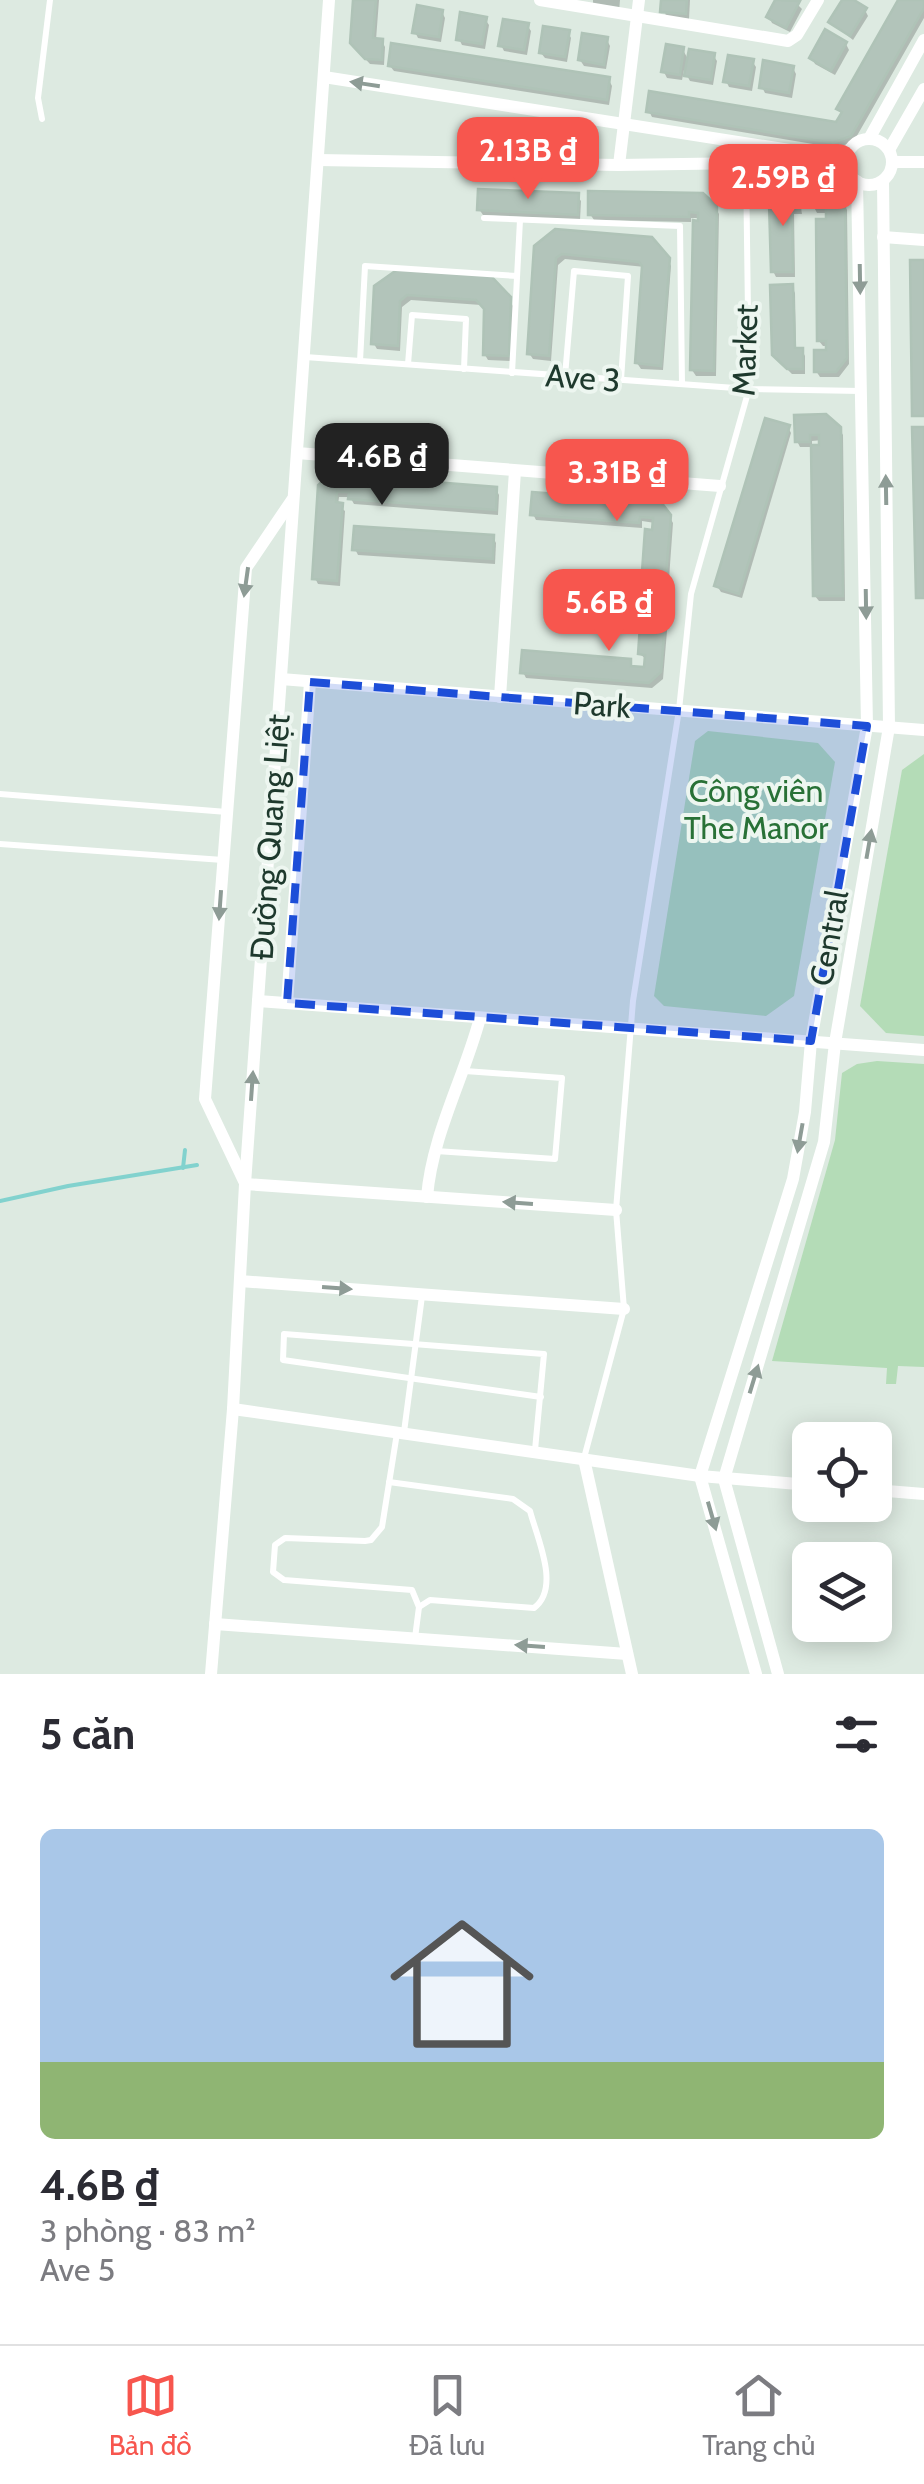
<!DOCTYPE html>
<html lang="vi">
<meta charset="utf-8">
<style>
:root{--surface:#fff;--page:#f2f2f3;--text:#2b2b33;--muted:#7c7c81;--line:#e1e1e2;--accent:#f7564e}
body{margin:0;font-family:Cabin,sans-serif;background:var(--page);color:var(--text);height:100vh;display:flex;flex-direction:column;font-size:38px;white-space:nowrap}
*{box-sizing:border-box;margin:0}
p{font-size:32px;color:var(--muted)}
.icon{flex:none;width:55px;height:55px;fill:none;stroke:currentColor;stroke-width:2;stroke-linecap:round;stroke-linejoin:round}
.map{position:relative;height:1674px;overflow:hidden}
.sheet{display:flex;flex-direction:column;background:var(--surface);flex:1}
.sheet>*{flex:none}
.controls{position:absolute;left:792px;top:1422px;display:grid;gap:20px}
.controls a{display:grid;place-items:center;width:100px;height:100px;border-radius:15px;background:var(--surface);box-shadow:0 5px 25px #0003;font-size:50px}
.price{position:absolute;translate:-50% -85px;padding:0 22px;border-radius:20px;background:var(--accent);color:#fff;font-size:32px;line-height:65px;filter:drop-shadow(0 2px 5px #0008)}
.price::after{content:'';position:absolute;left:50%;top:60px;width:30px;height:22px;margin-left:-15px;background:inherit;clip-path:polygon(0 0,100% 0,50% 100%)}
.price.current{background:#222;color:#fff}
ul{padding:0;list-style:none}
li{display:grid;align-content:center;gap:20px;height:530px;padding:0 40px}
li+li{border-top:2px solid var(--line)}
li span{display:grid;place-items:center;height:310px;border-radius:15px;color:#555}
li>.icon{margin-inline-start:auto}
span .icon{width:180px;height:180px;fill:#fffc;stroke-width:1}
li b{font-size:42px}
h2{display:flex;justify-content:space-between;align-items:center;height:120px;padding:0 40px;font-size:42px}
.menu{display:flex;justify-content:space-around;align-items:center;height:140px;border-top:2px solid var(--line);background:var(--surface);font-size:28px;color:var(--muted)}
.menu a{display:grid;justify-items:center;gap:5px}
.menu .current{color:var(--accent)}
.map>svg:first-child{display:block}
.green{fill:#b4dcb7}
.shadow{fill:#0003}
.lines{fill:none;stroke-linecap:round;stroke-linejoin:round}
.stream{stroke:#82d2ce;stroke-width:4}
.building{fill:#b2c4ba;stroke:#afc3b7;stroke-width:2.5}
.service{stroke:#fff;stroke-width:6}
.minor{stroke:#fff;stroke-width:12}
.oneway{fill:#8e9c96}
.marked{fill:#1d4ed8;fill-opacity:0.2;stroke:#1d4ed8;stroke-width:8;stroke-dasharray:20 12;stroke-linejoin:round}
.labels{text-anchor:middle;stroke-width:8;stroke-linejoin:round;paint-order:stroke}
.street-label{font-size:32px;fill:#1e392d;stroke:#edf6f0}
.park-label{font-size:32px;fill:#287136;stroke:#edf6f0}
</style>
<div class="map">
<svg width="924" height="1674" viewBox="0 0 924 1674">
<rect width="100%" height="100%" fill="#ddeae1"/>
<g class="green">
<path d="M708,731L818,743L835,762L794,996L766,1016L664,1006L654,996L695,741Z"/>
<path d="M924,754V1036L886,1033L860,1006L902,770Z"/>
<path d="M877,1061L924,1064V1367L898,1366L896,1384H886L887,1368L772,1361L835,1140L842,1073L857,1064Z"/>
</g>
<g class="shadow">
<path d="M355,0H379L376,40L382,41L385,47L384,65L370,64L356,49Z"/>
<path d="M593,0H620L619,12L593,4Z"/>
<path d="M663,0H690L689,19L666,17Z"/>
<path d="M778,0H793L802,9L790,32L772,23L769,17Z"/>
<path d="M845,0L865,10L868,16L853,40L831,22Z"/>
<path d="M901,0H924V18L854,141L837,148L652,117L649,111L837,125L843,115L839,109Z"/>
<path d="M442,12L445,18L441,42L418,38L415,32Z"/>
<path d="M485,19L489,25L485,49L462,45L459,39Z"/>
<path d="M527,25L531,31L527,55L504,51L501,45Z"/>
<path d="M568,32L571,38L567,62L545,58L541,53Z"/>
<path d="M607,40L610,46L606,69L584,66L580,60Z"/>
<path d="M846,44L849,50L835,75L815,64L812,58Z"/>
<path d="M683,50L689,61L713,55L717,61L713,85L690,81L684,70L682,80L667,78L664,72Z"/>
<path d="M752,61L756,67L752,91L729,87L726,81Z"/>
<path d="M390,66L609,80L612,86L609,105L394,71Z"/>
<path d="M793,68L796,74L792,98L765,93L762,87Z"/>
<path d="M798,191L802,214H794L795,277H776L773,271L772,204Z"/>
<path d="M577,196L581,201L580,220L483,215L479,209Z"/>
<path d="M843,203L847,210L849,364L839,377H820L816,371L829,353V346H823L819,341L829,213H817L814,207Z"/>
<path d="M715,207L719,214L716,376H696L692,370L701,218H691V222L594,220L590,214Z"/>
<path d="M537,247L668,259L671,266L663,370L641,369L637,363L645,267L565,259L558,265L551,361L533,359L529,353Z"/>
<path d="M792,287L795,293L796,350H802L805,356V374H792L779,361Z"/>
<path d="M377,288L509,299L513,306L511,361L488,360L485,355L486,311L481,305L411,300L402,307L400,351L377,349L374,344Z"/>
<path d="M797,417L839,428L843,435L845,601H819L815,596L822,440L812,441V447H800L797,441Z"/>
<path d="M788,427L791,433L742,598L721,592L717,586Z"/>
<path d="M321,487L496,489L499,495L498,515L354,504L350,497H339L338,505L345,511L340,586L318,584L315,578Z"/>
<path d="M533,514L669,516L673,523L668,593L647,592L643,586L655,523L642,521V528L536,520Z"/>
<path d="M493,537L496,543L495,564L358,555L355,549Z"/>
<path d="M665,601L669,607L663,679L652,688L526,678L523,672L630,661L634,669H646L647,660L640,654Z"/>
</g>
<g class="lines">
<g class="stream">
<path d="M183,1168L185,1150"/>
<path d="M0,1201L68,1186L197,1165"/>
</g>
</g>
<g class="building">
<path d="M353,0H376L373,38L383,39L382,60L365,59L350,43Z"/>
<path d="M661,0H687L686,14L660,12Z"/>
<path d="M775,0L800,1L786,28L766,17Z"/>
<path d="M842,0H854L867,8L850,36L828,22Z"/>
<path d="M898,0H924V8L851,136L833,143L646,112L649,91L836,122L842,112L836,109Z"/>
<path d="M417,5L443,10L439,37L412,33Z"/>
<path d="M460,12L487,17L482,44L456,40Z"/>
<path d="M503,19L529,23L524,50L498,46Z"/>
<path d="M543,26L570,30L565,57L539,53Z"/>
<path d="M825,29L847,42L831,71L809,58Z"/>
<path d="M582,33L608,37L604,65L578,60Z"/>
<path d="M391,43L610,77L607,100L388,66Z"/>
<path d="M666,44L684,47L680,75L661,72Z"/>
<path d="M689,49L715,53L711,80L684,76Z"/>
<path d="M728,55L754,59L749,86L723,82Z"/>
<path d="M763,60L794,66L789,93L759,88Z"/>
<path d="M783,187L800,189V209H792L793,272H771L769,203Z"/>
<path d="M811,188H831L845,201L847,358L836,372H814V350H826V341H817L816,219H826V208L811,207Z"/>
<path d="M478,189L579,193L578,215L477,210Z"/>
<path d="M588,191L703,193L717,206L714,371L690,370L693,220L698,221V213L689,212V217L588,215Z"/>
<path d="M555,229L652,237L670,258L661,366L635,363L642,266L639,262L562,254L556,258L549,356L527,354L534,246Z"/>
<path d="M910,260H924V416H912Z"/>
<path d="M398,269L490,275L511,297L509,356L483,355L484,309L476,300L407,295L400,301L398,346L371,344L374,286Z"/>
<path d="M793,284L795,348H803V369H787L772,355L770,285Z"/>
<path d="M826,414L841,427L843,596H813L811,445H819V435H810V442H795L794,415Z"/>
<path d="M765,418L790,425L739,594L714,586Z"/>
<path d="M912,427H924V598H916Z"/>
<path d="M331,474L497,487L496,510L348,499L349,492H337L336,502L343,503L337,581L312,579L318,485Z"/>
<path d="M532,492L661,502L671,515L665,588L641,586L645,529L652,530L653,518L640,517L639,523L530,515Z"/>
<path d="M354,526L494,535L493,559L352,550Z"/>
<path d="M642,597L667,599L661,672L649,683L520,673L522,650L631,659V666L644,667L645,655L638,654Z"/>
</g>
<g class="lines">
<g class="service">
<path d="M42,119L38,98L50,0"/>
<path d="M484,218L680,226L682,384"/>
<path d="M305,357L749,389L861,391"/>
<path d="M360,361L365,266L517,276"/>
<path d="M408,364L412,315L466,319L464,369"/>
<path d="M512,373L520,220"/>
<path d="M565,376L574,271L628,276L621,380"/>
<path d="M0,794L227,812"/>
<path d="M0,844L223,860"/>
<path d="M436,1151L555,1159L562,1078L465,1071"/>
<path d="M404,1432L422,1296"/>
<path d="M397,1433L382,1527L371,1540L365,1541L285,1538L275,1545L273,1572L284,1580L412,1590L419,1607L415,1638"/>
<path d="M535,1450L544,1354L284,1334L283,1360L541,1397"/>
<path d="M584,1458L624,1309L616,1210L633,1001L679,710L691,594L749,389L746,164"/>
<path d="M389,1482L513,1499L530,1511C537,1538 561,1588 534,1608L430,1600L419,1607"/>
</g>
<g class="minor">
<path d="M540,0L788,41L797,35L818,0"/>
<path d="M324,77L847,159"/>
<circle cx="869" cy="162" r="23"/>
<path d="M869,139L924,40"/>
<path d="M889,150L924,89"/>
<path d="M318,160L619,165L746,163L790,156"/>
<path d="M893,162H924"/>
<path d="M619,165L639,0"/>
<path d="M883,237L924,240"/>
<path d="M297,453L720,486"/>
<path d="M281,679L924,730"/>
<path d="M500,697L515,471"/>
<path d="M258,1001L924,1050"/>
<path d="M287,1003L310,682"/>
<path d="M244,1181L205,1099L246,568L292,500"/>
<path d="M245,1184L616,1210"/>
<path d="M427,1197C432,1135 464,1078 480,1018"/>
<path d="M240,1281L624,1309"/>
<path d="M233,1409L700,1476L810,1485"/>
<path d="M584,1459L632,1674"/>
<path d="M875,1490L924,1494"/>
<path d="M215,1624L627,1654"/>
<path d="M211,1674L233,1409L245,1184L329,0"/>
<path d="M756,1674L700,1476L793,1179L805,1112L811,1041L867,726L857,181"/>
<path d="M778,1674L724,1479L824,1142L835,1043L889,727L883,181"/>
</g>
</g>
<defs><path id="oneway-solid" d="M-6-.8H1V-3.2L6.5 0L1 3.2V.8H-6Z" transform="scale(2.5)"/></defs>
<g class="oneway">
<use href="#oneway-solid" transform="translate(365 84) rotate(-171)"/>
<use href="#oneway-solid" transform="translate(860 279) rotate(89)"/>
<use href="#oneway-solid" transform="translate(886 490) rotate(-91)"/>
<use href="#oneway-solid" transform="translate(246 582) rotate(98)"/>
<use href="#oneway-solid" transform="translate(866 604) rotate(89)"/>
<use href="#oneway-solid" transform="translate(869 844) rotate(-80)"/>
<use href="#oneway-solid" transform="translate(220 905) rotate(94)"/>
<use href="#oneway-solid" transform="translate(252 1086) rotate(-86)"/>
<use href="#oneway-solid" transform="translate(800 1138) rotate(100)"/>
<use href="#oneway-solid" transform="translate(518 1203) rotate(-176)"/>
<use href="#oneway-solid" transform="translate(337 1288) rotate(4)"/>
<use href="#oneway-solid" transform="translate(754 1379) rotate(-73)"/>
<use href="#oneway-solid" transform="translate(712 1516) rotate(74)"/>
<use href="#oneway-solid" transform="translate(530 1646) rotate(-176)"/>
</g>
<path class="marked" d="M310,682L867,726L811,1041L287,1003Z"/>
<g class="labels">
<g class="street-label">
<text transform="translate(745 350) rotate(-88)" y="11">Market</text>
<text transform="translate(583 378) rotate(4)" y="11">Ave 3</text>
<text transform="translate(602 705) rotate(4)" y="11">Park</text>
<text transform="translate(270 837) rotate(-86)" y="11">Đường Quang Liệt</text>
<text transform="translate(829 938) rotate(-80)" y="11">Central</text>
</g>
<g class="park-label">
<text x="756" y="802">Công viên<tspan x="756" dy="37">The Manor</tspan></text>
</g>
</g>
</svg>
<div class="controls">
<a><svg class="icon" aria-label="locate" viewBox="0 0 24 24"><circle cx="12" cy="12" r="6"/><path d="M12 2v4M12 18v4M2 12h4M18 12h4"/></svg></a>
<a><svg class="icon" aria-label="layers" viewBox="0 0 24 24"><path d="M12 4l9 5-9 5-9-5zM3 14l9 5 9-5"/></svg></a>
</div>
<b class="price" style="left:528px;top:202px">2.13B ₫</b>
<b class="price" style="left:783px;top:229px">2.59B ₫</b>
<b class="price current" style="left:382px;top:508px">4.6B ₫</b>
<b class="price" style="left:617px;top:524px">3.31B ₫</b>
<b class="price" style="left:609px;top:654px">5.6B ₫</b>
</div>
<section class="sheet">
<h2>5 căn<svg class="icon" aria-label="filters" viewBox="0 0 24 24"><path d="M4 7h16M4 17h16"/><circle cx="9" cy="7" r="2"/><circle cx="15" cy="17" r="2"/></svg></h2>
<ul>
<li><span style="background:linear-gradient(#a9c7e8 75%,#8fb573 0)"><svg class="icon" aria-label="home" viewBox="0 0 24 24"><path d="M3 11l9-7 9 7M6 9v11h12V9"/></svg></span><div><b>4.6B ₫</b><p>3 phòng · 83 m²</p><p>Ave 5</p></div></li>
</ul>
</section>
<nav class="menu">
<a class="current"><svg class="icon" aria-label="map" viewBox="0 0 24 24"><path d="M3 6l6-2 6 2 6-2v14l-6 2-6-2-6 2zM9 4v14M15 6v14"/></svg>Bản đồ</a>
<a><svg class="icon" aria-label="saved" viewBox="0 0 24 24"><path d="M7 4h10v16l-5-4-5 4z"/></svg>Đã lưu</a>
<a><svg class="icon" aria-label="home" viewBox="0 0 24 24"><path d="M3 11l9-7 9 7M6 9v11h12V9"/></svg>Trang chủ</a>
</nav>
